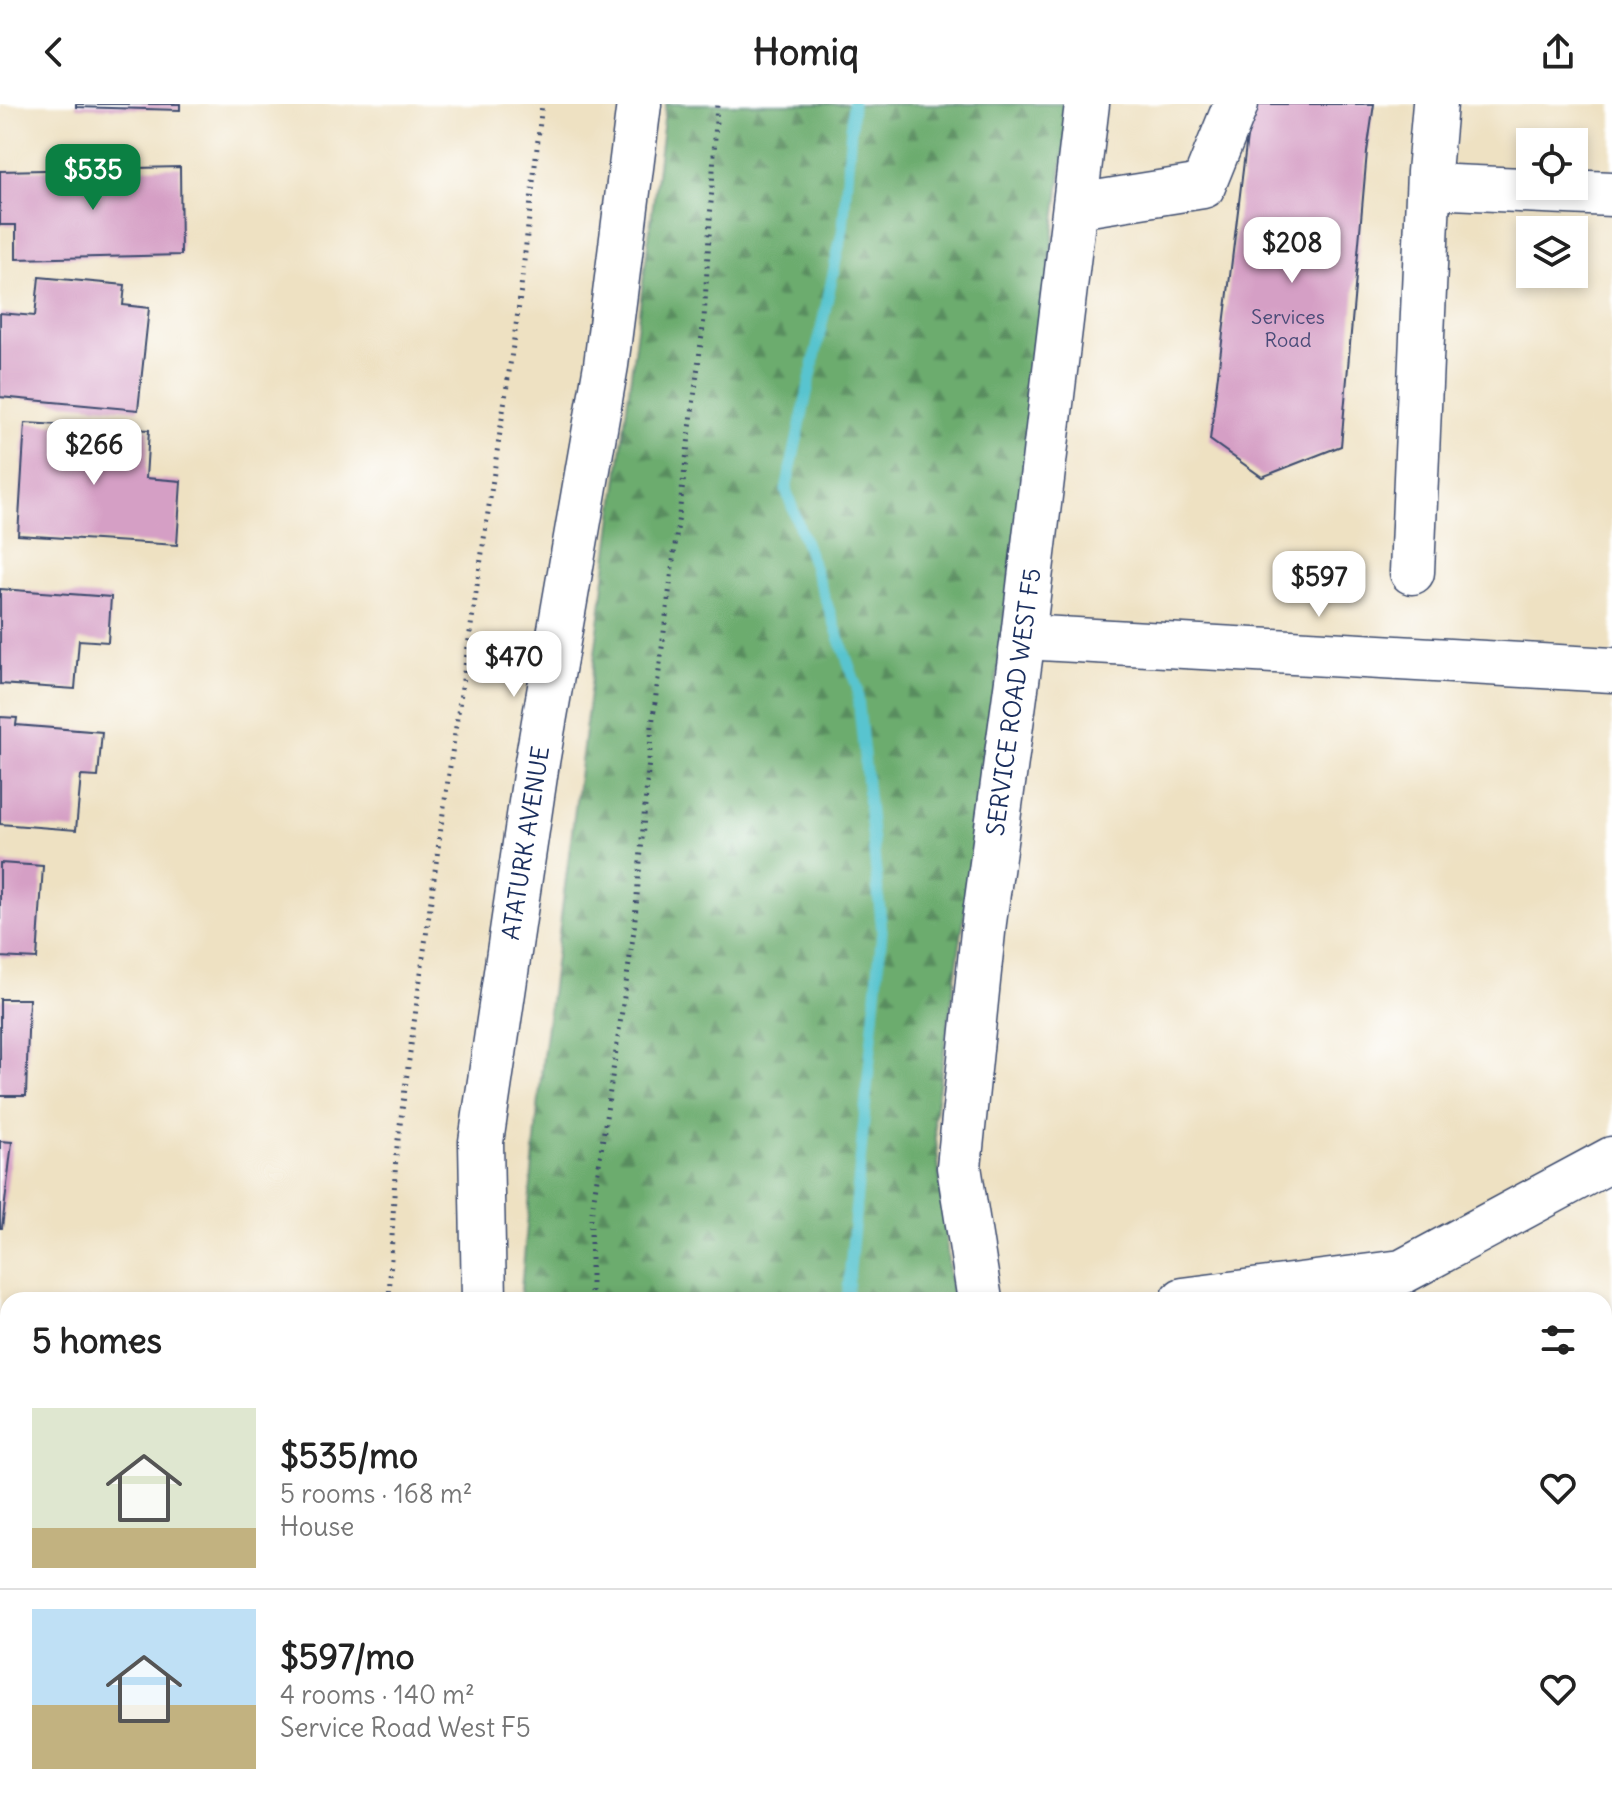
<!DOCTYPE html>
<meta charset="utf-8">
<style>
:root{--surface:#fff;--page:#f2f2f2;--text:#222;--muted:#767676;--line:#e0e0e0;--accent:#0b8043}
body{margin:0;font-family:Delius,sans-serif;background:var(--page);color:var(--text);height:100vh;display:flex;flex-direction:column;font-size:30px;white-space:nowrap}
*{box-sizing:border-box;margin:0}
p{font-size:26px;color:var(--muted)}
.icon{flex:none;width:44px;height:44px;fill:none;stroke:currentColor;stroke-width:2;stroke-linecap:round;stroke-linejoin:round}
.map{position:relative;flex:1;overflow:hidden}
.drawer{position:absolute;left:0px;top:1188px;width:1612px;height:512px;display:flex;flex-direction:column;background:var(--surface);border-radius:24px 24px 0 0;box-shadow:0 4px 12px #0003}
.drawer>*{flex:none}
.controls{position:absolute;left:1516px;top:24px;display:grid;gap:16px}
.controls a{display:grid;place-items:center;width:72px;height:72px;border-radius:0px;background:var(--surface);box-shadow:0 4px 12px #0003;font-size:40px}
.price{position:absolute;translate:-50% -68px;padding:0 18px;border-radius:16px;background:#fff;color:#222;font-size:26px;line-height:52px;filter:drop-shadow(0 2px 4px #0008)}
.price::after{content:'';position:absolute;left:50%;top:48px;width:24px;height:18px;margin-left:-12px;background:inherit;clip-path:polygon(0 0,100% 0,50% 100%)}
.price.on{background:var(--accent);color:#fff}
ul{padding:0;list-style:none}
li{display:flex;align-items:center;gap:24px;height:200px;padding:0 32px}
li+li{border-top:2px solid var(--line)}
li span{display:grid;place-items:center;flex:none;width:224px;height:160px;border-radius:0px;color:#555}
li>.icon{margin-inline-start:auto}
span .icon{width:96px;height:96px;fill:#fffc;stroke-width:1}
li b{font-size:34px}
h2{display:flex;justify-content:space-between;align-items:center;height:96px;padding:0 32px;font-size:34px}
header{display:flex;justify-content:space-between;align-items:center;height:104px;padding:0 32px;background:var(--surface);font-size:36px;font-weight:700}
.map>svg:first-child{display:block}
.forest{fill:url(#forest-firs);stroke:#446e66;stroke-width:2}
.park{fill:url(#park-crowns);stroke:#507b6f;stroke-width:2}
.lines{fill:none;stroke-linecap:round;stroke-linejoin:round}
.stream{stroke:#58c4cf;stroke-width:11}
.building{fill:#d59fc5}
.minor-casing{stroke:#3b4a6d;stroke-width:47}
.path{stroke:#3b4a6d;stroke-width:5;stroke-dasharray:2 6;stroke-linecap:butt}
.minor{stroke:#fff;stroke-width:44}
.labels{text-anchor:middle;stroke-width:6;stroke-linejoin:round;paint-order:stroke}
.number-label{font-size:20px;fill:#4a4b78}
.street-label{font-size:24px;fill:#1b2f5e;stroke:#fff}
</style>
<header><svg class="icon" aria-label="back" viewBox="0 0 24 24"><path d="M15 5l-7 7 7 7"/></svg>Homiq<svg class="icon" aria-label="share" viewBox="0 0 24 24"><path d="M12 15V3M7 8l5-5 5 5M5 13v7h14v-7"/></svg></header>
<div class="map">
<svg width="1612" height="1700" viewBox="0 0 1612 1700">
<defs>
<pattern id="forest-firs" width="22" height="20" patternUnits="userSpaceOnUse" patternTransform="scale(2)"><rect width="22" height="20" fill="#6cac6e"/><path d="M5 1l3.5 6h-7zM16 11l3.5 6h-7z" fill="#588c5e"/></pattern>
<pattern id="park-crowns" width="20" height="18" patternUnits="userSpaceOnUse" patternTransform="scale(2)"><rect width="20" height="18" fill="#85c780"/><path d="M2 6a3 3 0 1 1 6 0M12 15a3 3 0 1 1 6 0" fill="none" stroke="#6ca26c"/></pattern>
</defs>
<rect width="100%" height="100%" fill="#fff"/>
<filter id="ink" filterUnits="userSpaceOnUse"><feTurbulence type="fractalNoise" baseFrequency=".0125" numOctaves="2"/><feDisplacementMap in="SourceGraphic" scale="16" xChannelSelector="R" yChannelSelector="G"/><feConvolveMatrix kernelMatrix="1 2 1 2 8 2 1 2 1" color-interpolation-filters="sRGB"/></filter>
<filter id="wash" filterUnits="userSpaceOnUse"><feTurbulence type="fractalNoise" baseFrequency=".006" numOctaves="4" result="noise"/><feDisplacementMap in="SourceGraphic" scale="32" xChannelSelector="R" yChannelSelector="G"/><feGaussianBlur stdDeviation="1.8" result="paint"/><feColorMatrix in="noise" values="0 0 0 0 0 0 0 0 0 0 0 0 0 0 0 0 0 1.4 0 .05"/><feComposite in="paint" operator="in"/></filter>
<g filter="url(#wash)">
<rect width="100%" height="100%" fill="#eee1c2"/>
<g class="forest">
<path d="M666,0H1070L981,699L934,1016L952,1196H520L543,952Z"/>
<path d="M629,1692H1173L1181,1700H631Z"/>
</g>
<path class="park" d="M8,1570V1692H549L552,1700H0V1582Z"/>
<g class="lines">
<g class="stream">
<path d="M847,1196L882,827L857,583L786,386L843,124L853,0"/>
<path d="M939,1692L943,1700"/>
</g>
</g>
<g id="blocks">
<g class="building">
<path d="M76,0H180V6L76,3Z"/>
<path d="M1251,0H1374L1367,48L1341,342L1262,373L1210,336Z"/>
<path d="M180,63L181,151L16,155V121H0V67Z"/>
<path d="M39,173L125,181L123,201L149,204L138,306L0,293V209L35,212Z"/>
<path d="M25,319L149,326L146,374L181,377L177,441L18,431Z"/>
<path d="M0,485L111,493L108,538L79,536L75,585L0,580Z"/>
<path d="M0,613L17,614L16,621L102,628L98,673L81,672L76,726L0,720Z"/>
<path d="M0,759L43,762L37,855L0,853Z"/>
<path d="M0,895H29L26,992H0Z"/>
<path d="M0,1037L12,1038L2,1124H0Z"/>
</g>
</g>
</g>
<g filter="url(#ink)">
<use href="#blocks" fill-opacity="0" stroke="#3b4a6d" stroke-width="2"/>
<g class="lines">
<defs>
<g id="minor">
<path d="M1429,82L1612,90"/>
<path d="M1077,102L1203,82L1236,0"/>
<path d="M1412,468L1429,68L1435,0"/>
<path d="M1023,533L1612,566"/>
<path d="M484,1196L481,1038L537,658L606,261L639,0"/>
<path d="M980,1196L959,1063L984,818L1023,533L1087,0"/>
<path d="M1183,1196L1402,1168L1612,1055"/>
<path d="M581,1692L584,1700"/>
<path d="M1204,1692L1209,1700"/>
</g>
</defs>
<use href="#minor" class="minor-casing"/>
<g class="path">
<path d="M389,1196L396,1050L442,716L519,201L542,0"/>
<path d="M591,1196V1114L634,826L652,622L704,215L717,0"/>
<path d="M0,1280L8,1282"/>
<path d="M498,1692L501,1700"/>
<path d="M680,1692L684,1700"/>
<path d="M226,1700L230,1692"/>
</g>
<use href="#minor" class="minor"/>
</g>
</g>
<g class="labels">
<g class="number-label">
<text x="1288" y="220">Services<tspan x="1288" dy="23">Road</tspan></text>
</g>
<g class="street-label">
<text transform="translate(1014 598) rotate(-82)" y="8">SERVICE ROAD WEST F5</text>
<text transform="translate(526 739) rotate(-81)" y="8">ATATURK AVENUE</text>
</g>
</g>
</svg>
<div class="controls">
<a><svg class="icon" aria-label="locate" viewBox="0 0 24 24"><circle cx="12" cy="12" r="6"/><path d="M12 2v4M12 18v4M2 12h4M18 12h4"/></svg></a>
<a><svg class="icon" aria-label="layers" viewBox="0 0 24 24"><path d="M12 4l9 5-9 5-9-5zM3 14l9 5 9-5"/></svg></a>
</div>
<b class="price on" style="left:93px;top:108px">$535</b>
<b class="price" style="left:1292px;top:181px">$208</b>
<b class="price" style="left:94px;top:383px">$266</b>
<b class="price" style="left:1319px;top:515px">$597</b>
<b class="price" style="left:514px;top:595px">$470</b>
<section class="drawer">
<h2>5 homes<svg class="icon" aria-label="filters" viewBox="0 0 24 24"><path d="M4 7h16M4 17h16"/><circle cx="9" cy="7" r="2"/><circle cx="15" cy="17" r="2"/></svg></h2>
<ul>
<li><span style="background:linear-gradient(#dfe7d0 75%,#c2b280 0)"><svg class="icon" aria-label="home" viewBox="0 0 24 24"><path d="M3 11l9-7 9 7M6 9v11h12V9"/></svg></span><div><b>$535/mo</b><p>5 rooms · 168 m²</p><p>House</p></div><svg class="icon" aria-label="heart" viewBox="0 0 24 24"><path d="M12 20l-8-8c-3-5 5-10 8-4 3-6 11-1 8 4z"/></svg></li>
<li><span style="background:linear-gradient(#bfe0f5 60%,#c2b280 0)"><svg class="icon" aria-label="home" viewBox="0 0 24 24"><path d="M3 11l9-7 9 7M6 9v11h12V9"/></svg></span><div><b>$597/mo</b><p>4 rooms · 140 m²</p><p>Service Road West F5</p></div><svg class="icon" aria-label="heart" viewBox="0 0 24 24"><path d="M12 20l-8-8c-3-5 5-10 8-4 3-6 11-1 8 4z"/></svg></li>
</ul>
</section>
</div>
